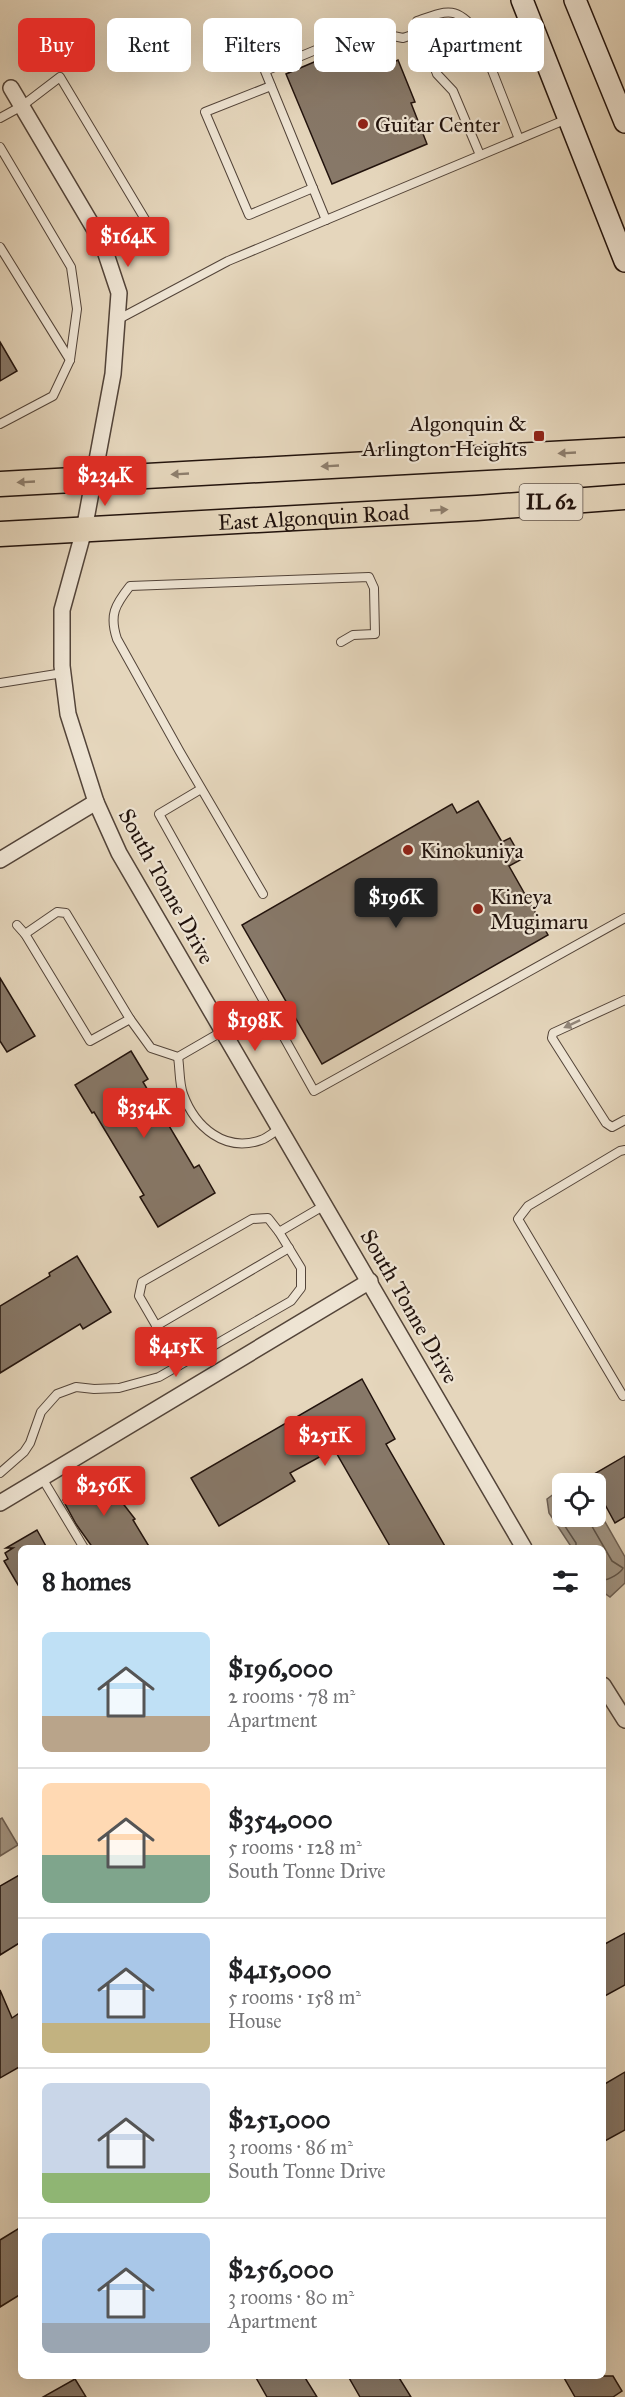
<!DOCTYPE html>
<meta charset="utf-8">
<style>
:root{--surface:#fff;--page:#f2f2f2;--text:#202124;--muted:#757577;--line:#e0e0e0;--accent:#d93025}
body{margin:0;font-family:"IM FELL Great Primer",serif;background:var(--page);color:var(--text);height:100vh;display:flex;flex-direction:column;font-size:22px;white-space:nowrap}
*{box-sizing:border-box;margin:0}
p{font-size:20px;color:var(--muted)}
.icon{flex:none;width:33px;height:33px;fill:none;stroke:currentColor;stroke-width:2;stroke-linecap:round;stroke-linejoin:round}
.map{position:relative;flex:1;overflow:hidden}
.sheet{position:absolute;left:18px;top:1545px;width:588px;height:834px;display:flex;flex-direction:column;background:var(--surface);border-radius:9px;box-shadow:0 6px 24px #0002}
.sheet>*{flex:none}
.banner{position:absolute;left:18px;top:18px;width:590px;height:54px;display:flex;gap:12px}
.buttons{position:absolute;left:552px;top:1473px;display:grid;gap:12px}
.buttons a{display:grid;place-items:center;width:54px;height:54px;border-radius:9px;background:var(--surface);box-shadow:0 6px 24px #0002;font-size:30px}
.price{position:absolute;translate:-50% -51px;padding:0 14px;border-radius:6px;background:var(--accent);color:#fff;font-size:20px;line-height:39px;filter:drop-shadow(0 2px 3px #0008)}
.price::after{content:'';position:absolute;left:50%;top:36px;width:18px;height:14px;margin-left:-9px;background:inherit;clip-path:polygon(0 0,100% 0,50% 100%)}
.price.on{background:#222;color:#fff}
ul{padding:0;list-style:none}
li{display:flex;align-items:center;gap:18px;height:150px;padding:0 24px}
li+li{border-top:2px solid var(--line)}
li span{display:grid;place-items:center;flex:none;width:168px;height:120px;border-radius:9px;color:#555}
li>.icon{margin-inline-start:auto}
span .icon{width:72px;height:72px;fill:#fffc;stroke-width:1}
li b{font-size:26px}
h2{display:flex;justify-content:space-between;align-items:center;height:72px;padding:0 24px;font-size:26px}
.tag{padding:0 21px;border-radius:9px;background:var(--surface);box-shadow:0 6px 24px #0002;font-size:21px;line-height:54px}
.tag.on{background:var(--accent);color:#fff}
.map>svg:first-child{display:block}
.water{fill:#a39480;stroke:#6f6052;stroke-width:1.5}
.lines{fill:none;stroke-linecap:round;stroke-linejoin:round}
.shore{stroke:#625446;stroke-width:1.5}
.building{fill:#877868;stroke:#22130d;stroke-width:1.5}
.service-casing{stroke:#534439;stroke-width:10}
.minor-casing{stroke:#534439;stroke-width:18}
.secondary-casing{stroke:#22130d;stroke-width:24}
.primary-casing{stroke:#22130d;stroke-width:27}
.service{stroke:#eee4d3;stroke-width:8}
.minor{stroke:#eee4d3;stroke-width:15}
.secondary{stroke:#eee4d3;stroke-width:21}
.primary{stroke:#e5d6bc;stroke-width:24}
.oneway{fill:#8d7e6d}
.oneway2{fill:#92867a}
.poi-dot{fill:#8f2418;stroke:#eee4d3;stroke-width:2}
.labels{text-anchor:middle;stroke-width:4.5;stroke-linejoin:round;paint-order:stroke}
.shield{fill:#eee4d3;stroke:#5f5248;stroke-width:1.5}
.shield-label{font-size:21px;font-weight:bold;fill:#22130d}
.poi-label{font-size:22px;fill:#22130d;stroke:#eee4d3;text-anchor:start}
.street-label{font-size:22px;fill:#22130d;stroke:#eee4d3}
</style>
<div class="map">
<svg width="625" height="2397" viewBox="0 0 625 2397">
<rect width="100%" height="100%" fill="#e5d6bc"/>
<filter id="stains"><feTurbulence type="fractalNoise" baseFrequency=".00333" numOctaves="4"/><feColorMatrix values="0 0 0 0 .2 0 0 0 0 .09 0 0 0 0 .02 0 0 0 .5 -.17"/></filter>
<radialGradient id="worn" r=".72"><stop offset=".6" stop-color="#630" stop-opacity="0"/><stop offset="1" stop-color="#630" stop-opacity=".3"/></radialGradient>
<g class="water">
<path d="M562,1488V1516H596V1506L625,1557V1583L610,1597L603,1592V1548H572L549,1513L547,1499Z"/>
<path d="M2,1818L18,1845L0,1856V1819Z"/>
</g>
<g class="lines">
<g class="shore">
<path d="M562,1496L554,1501L555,1511L576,1543V1548"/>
<path d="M586,1516L612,1561L623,1568C621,1573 609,1580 603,1580"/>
</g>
</g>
<g class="building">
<path d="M361,42L364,53L376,58L381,68L398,60L415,102L411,103L427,144L332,184L286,74Z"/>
<path d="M0,342L17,371L0,381Z"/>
<path d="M478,801L502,842L510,838L522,859L509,866L548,935L322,1064L242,925L452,804L457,813Z"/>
<path d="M0,978L35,1036L7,1052L0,1041Z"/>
<path d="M131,1051L148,1079L143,1082L194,1168L199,1165L215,1193L158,1227L140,1197L144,1195L94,1112L92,1113L75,1085Z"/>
<path d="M77,1256L111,1312L83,1329L80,1324L0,1373V1306L50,1276L49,1273Z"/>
<path d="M362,1379L395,1439L386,1444L446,1548H391L334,1449L290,1473L295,1481L219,1526L191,1478Z"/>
<path d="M625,1456V1517L615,1523L596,1488V1484H593L589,1477Z"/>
<path d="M107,1473L121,1501L135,1519L133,1520L150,1548H93L76,1524L63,1500Z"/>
<path d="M37,1530L47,1548H21V1590L4,1561L8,1559L5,1553L13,1548H6Z"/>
<path d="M21,1874V1942L0,1955V1886Z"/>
<path d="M625,1933V1985L603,1997V1945Z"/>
<path d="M0,1990L12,2018L21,2012V2066L0,2078Z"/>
<path d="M625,2072V2130L603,2142V2085Z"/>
<path d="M21,2227V2294L0,2307V2240Z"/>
<path d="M255,2376H304L317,2397H267Z"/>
<path d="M348,2376H398L411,2397H360Z"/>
<path d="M563,2376H613L622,2391L613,2397H575Z"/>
<path d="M75,2379L86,2397H43Z"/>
</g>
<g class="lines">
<defs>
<g id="service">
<path d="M271,86L205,112L249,215L313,188"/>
<path d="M0,118L22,106L60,77L158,241"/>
<path d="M0,147L71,267L77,309L70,360L53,396L0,424"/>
<path d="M480,155L453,91L437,74L417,21C446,11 456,5 477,32L519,139"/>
<path d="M326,220L265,71L364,30L403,38L421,32"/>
<path d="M0,247L70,360"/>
<path d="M117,320L228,261L567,119"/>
<path d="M0,683L63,673"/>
<path d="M201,789L159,814L314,1091L625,918"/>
<path d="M263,894L180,752L117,639C109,615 115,605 130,586L369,577L374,588L375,634L353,635L341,642"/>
<path d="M17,925L25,934L90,1041L130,1019L151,1048L178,1057L223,1031"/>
<path d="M25,934L57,912L66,913L130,1019"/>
<path d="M625,1000L553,1033L552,1038L606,1123L612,1127L625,1120"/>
<path d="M178,1057C180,1069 179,1083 183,1094C195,1127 225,1153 261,1140C267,1138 274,1132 280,1128"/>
<path d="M156,1326L289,1248"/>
<path d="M179,1365L139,1296L142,1282L252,1219L268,1218L279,1232"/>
<path d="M623,1396L518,1219L528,1206L620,1151L625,1150"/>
<path d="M0,1473L24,1452L30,1443L41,1412L57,1394L76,1387L94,1389L119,1388L159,1377L291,1301L301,1288V1268L279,1232L325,1205"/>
<path d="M42,1478L84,1548"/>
</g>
<g id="minor">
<path d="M11,88L102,242L119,293L113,374L84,530L62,610V666L68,714L96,802L119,853L524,1548"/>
<path d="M0,860L96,802"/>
<path d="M0,1503L370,1281"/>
<path d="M603,1685L625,1720"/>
</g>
<g id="secondary">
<path d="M522,0L625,261"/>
<path d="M575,0L625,122"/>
</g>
<g id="primary">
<path d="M0,484L625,450"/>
<path id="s1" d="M0,534L477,508L625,497"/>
</g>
</defs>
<use href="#service" class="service-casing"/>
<use href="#minor" class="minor-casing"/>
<use href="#secondary" class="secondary-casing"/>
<use href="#primary" class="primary-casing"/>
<use href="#service" class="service"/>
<use href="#minor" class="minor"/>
<use href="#secondary" class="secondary"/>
<use href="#primary" class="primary"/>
</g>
<defs><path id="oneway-solid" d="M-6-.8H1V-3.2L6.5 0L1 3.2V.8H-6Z" transform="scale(1.5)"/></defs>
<g class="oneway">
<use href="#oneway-solid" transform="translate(567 453) rotate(177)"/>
<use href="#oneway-solid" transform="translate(330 466) rotate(177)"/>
<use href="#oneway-solid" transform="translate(180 474) rotate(177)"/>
<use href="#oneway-solid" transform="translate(26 482) rotate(177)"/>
<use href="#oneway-solid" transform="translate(439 510) rotate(-3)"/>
</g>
<use class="oneway2" href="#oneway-solid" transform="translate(572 1024) rotate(155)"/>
<g class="poi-dot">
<circle cx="363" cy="124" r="6"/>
<rect x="533" y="430" width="12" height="12" rx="3"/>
<circle cx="408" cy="850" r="6"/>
<circle cx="478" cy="909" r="6"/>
</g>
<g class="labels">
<rect class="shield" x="519.5" y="484" width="63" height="36" rx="4.5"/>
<g class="shield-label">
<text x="551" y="509">IL 62</text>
</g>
<g class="poi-label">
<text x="375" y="132">Guitar Center</text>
<text x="527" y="431" text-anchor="end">Algonquin &amp;<tspan x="527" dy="25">Arlington Heights</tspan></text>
<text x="420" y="858">Kinokuniya</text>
<text x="490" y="904">Kineya<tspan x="490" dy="25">Mugimaru</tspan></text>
</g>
<g class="street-label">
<text dy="8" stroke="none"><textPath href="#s1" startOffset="314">East Algonquin Road</textPath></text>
<text transform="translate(167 886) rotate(61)" y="8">South Tonne Drive</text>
<text transform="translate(410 1306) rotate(60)" y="8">South Tonne Drive</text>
</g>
</g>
<rect width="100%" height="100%" filter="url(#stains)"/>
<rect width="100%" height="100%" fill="url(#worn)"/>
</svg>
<div class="buttons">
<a><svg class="icon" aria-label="locate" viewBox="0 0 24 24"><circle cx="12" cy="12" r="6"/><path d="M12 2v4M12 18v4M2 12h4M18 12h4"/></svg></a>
</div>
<b class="price" style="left:128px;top:268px">$164K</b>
<b class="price" style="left:105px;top:507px">$234K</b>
<b class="price on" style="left:396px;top:929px">$196K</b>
<b class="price" style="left:255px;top:1052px">$198K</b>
<b class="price" style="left:144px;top:1139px">$354K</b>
<b class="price" style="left:176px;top:1378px">$415K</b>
<b class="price" style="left:325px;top:1467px">$251K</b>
<b class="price" style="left:104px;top:1517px">$256K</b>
<div class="banner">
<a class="tag on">Buy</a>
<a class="tag">Rent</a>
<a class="tag">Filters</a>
<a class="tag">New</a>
<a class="tag">Apartment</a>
</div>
<section class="sheet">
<h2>8 homes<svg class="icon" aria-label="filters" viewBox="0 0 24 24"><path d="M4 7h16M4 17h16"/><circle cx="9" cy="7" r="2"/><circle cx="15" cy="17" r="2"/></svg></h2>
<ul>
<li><span style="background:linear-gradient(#bfe0f5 70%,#b9a48a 0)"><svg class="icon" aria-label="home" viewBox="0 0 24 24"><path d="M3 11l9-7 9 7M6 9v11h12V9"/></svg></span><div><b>$196,000</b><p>2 rooms · 78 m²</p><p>Apartment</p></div></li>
<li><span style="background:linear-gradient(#ffd9b3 60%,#7fa58c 0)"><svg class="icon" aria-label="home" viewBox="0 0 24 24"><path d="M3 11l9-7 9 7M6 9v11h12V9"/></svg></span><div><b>$354,000</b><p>5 rooms · 128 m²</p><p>South Tonne Drive</p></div></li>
<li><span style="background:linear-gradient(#a9c7e8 75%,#c2b280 0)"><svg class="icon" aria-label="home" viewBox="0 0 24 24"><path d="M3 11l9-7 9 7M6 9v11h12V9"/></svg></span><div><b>$415,000</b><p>5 rooms · 158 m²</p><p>House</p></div></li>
<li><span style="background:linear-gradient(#c9d6e8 75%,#8fb573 0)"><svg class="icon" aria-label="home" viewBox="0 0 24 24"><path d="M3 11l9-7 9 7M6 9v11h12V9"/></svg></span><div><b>$251,000</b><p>3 rooms · 86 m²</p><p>South Tonne Drive</p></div></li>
<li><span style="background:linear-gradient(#a9c7e8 75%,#9aa5b1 0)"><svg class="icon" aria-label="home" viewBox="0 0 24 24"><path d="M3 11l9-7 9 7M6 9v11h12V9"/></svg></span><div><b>$256,000</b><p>3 rooms · 80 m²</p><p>Apartment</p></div></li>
</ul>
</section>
</div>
